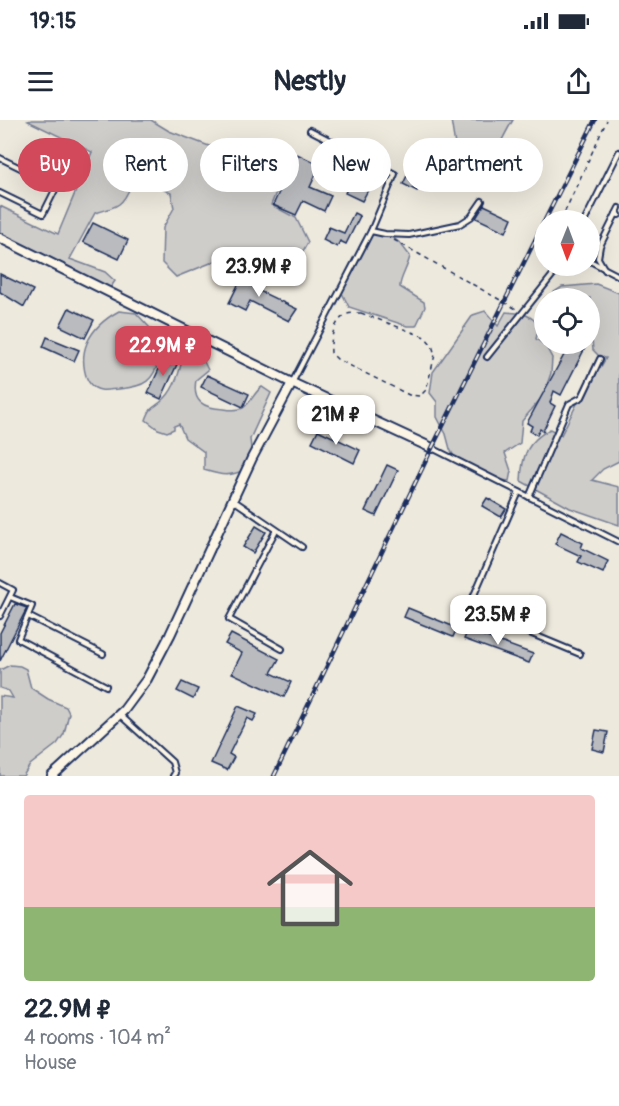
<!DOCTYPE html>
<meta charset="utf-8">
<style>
:root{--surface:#fff;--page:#f2f2f3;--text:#1f2937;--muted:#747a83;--accent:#d1495b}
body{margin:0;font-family:Pangolin,sans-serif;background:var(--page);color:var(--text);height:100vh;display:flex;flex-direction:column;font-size:22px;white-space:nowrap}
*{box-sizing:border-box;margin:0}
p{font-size:20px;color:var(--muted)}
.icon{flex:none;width:33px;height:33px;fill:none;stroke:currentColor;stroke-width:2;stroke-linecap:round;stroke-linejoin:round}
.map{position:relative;height:656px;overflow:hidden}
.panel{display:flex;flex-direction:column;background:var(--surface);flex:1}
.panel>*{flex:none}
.banner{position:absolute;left:18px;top:18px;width:584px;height:54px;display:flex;gap:12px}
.needle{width:39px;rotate:181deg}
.tools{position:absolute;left:534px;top:90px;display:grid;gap:12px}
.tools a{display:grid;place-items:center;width:66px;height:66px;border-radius:50%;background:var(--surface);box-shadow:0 6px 24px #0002;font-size:30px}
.price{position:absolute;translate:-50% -51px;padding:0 14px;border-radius:12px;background:#fff;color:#222;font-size:20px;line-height:39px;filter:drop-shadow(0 2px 3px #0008)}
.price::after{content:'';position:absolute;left:50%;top:36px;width:18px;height:14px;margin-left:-9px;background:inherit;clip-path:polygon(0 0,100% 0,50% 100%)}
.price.active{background:var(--accent);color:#fff}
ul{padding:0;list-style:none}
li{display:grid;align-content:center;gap:12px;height:318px;padding:0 24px}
li span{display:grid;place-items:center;height:186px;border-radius:6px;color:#555}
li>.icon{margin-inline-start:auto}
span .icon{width:108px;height:108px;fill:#fffc;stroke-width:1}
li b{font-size:26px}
.pill{padding:0 21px;border-radius:27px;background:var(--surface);box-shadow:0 6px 24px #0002;font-size:21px;line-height:54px}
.pill.active{background:var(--accent);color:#fff}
.status{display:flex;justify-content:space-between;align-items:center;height:42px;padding:0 30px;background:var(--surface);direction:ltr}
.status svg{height:16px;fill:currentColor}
header{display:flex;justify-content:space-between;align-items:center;height:78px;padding:0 24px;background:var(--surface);font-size:27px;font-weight:700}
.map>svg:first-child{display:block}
.green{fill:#cfcdca;stroke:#757e94;stroke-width:1.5}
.building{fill:#babbbe;stroke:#1b2f5e;stroke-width:1.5}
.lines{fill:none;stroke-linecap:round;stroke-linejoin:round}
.lane-casing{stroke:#1b2f5e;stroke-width:8}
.street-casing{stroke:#1b2f5e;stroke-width:12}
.path{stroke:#1b2f5e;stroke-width:1.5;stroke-dasharray:4.5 4.5;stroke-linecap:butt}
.lane{stroke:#fcf5e5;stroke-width:4}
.street{stroke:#fcf5e5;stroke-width:8}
.rail-casing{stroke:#1b2f5e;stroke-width:4.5}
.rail{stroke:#fcf5e5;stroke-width:2;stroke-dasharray:7;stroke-linecap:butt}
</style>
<div class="status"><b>19:15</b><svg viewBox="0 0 49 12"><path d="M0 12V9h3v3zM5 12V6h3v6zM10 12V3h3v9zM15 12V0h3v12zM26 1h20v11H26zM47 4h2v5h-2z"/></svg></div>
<header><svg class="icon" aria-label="menu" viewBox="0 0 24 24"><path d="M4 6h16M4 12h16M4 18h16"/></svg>Nestly<svg class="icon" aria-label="share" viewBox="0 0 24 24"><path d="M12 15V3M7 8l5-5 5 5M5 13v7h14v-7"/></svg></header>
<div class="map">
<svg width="619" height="656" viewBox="0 0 619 656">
<rect width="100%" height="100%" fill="#eee9dd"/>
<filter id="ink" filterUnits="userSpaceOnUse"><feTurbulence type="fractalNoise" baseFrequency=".0167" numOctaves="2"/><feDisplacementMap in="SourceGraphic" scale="12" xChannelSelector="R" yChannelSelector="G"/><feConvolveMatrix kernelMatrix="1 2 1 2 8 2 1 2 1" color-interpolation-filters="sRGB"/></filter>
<g filter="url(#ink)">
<g class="green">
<path d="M32,0H151L169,11L209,26H216L242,38L258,36L285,39L282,57L271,85L296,98L308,122L298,140L276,146L252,136L231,130L213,142L176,157L162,143L163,108L174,88L171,73L144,61L131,65C123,86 117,87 95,93L70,139L105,152L115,161L108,171L0,115V86L58,114L92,32L28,1Z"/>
<path d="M451,0H513C497,26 501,33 471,48L455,25Z"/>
<path d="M384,111L400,123L410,136C408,147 399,160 400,167L424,182L425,187L416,206H407L349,187L342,173C350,153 354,132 367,114Z"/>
<path d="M596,164L619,173V341L603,349L592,360L619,367V405L570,388L521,361C522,335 527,322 550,309L561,315L583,272L594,258L606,238L600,237L593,230L592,220L590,218V178H545L562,167Z"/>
<path d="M119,191L136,193L151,209L143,220L157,228C182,215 198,226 208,250L196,260C192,282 203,288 224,289C230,290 237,291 243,288C252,282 254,272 262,267L271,273L250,319L252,338L247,349C229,357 223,356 204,350V332L185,318L179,304L174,306V309L167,312L158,309L146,300C152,283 155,289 165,278C174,269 181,250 182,237L173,231H164C151,259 152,266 119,269C114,269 106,271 101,270C82,267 81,237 87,223C93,209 106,198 119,191Z"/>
<path d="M485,191L498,206L506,192C521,193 530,193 539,206L536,219L545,225L552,238L551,253L543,276L522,301L520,323L505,333L511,351L509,361L494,359L456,340L450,329L446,314L437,297V282L430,273L433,252L450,228L473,195Z"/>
<path d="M10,545L20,546L26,549L31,568L48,579L66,587L69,593L64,614L57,624L30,645L23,656H0V576L13,578L9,571L0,568V550Z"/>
</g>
<g class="building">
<path d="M420,29L434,36L417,71L403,64Z"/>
<path d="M297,34L320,45L310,67L331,76L324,91L303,81L296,95L273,85Z"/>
<path d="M351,61L368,70L362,81L345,73Z"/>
<path d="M484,85L512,98L506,112L476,98Z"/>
<path d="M354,93L360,96L346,124L340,121L337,127L323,120L329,107L344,113Z"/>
<path d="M93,103L128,120L119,139L83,122Z"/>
<path d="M245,151L260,158L255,169L297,189L289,201L250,181L245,191L229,183Z"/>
<path d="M0,154L33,170L24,187L0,172Z"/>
<path d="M69,188L94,200L85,218L60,206Z"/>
<path d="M47,217L79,230L74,241L43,227Z"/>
<path d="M570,224H587L561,275L554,271L550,283L555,286L543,311L540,309L537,315L530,311L532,306L527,303Z"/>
<path d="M166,234L179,240L161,279L148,273Z"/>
<path d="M207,255L249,274L243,287L201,267Z"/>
<path d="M318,310L360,330L354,343L312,322Z"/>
<path d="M387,345L398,350L376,396L365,391Z"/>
<path d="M487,378L506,389L501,397L482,386Z"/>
<path d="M256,406L266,412L253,433L243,427Z"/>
<path d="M561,412L583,423L581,428L608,441L603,453L578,442L581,436L555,424Z"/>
<path d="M15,484L27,488L0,541V513Z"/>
<path d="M408,488L457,508L453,517L404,497Z"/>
<path d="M468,510L533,534L529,543L464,519Z"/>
<path d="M231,514L279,539L271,553L291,562L284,577L232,553L242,533L225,524Z"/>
<path d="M182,562L198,569L193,579L177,571Z"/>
<path d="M238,586L257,594L253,601L247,598L229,634L234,637L227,650L211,643Z"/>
<path d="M596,610L608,612L604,632L592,629Z"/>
</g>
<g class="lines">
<defs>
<g id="lane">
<path d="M310,10L395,54L371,111"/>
<path d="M0,38L57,66L43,94L0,73"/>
<path d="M616,94L619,88"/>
<path d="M585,100L619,32"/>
<path d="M590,141L619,156"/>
<path d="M605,150L598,138L600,126L616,94L619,95"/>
<path d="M487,237L560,146"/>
<path d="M292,263L371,111L385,114L409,115L460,104L471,97L482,81"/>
<path d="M432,328L619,422"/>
<path d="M519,372L471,482L479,492L580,534"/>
<path d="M529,377L569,284L582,277L600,239"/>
<path d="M233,380L302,427"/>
<path d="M276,410L229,499L282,529"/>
<path d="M0,463L13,470L0,496"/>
<path d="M10,477L32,486L18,519L106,566"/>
<path d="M28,496L103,534"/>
<path d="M120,595L172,642L175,653L173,656"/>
</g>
<g id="street">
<path d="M0,118L292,263L432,328"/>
<path d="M52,656L124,590L147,559L170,515L252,338L292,263"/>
</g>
</defs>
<use href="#lane" class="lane-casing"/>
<use href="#street" class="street-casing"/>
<g class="path">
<path d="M561,100L607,0"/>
<path d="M394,120L518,190"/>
<path d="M361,193L425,217L432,225L435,235L426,270L420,276L409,275L337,239L331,233C330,221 333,201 347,194C351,193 357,193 361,193Z"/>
</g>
<use href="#lane" class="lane"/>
<use href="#street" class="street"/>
<defs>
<g id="rail">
<path d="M545,100L595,0"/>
<path d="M274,656L432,328L544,102"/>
</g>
</defs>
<use href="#rail" class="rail-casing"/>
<use href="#rail" class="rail"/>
</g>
</g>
</svg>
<div class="tools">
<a><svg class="needle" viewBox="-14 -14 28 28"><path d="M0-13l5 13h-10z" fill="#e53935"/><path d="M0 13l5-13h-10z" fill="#747a83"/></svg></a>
<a><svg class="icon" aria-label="locate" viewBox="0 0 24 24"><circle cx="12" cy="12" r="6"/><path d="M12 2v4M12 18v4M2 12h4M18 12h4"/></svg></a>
</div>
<b class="price" style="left:259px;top:178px">23.9M ₽</b>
<b class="price active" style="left:163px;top:257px">22.9M ₽</b>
<b class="price" style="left:336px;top:326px">21M ₽</b>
<b class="price" style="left:498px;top:526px">23.5M ₽</b>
<div class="banner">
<a class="pill active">Buy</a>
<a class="pill">Rent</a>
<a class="pill">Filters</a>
<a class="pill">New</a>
<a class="pill">Apartment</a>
</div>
</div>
<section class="panel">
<ul>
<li><span style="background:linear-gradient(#f6c9c9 60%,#8fb573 0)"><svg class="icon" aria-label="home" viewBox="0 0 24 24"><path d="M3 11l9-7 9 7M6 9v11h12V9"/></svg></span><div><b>22.9M ₽</b><p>4 rooms · 104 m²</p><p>House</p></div></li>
</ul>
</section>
